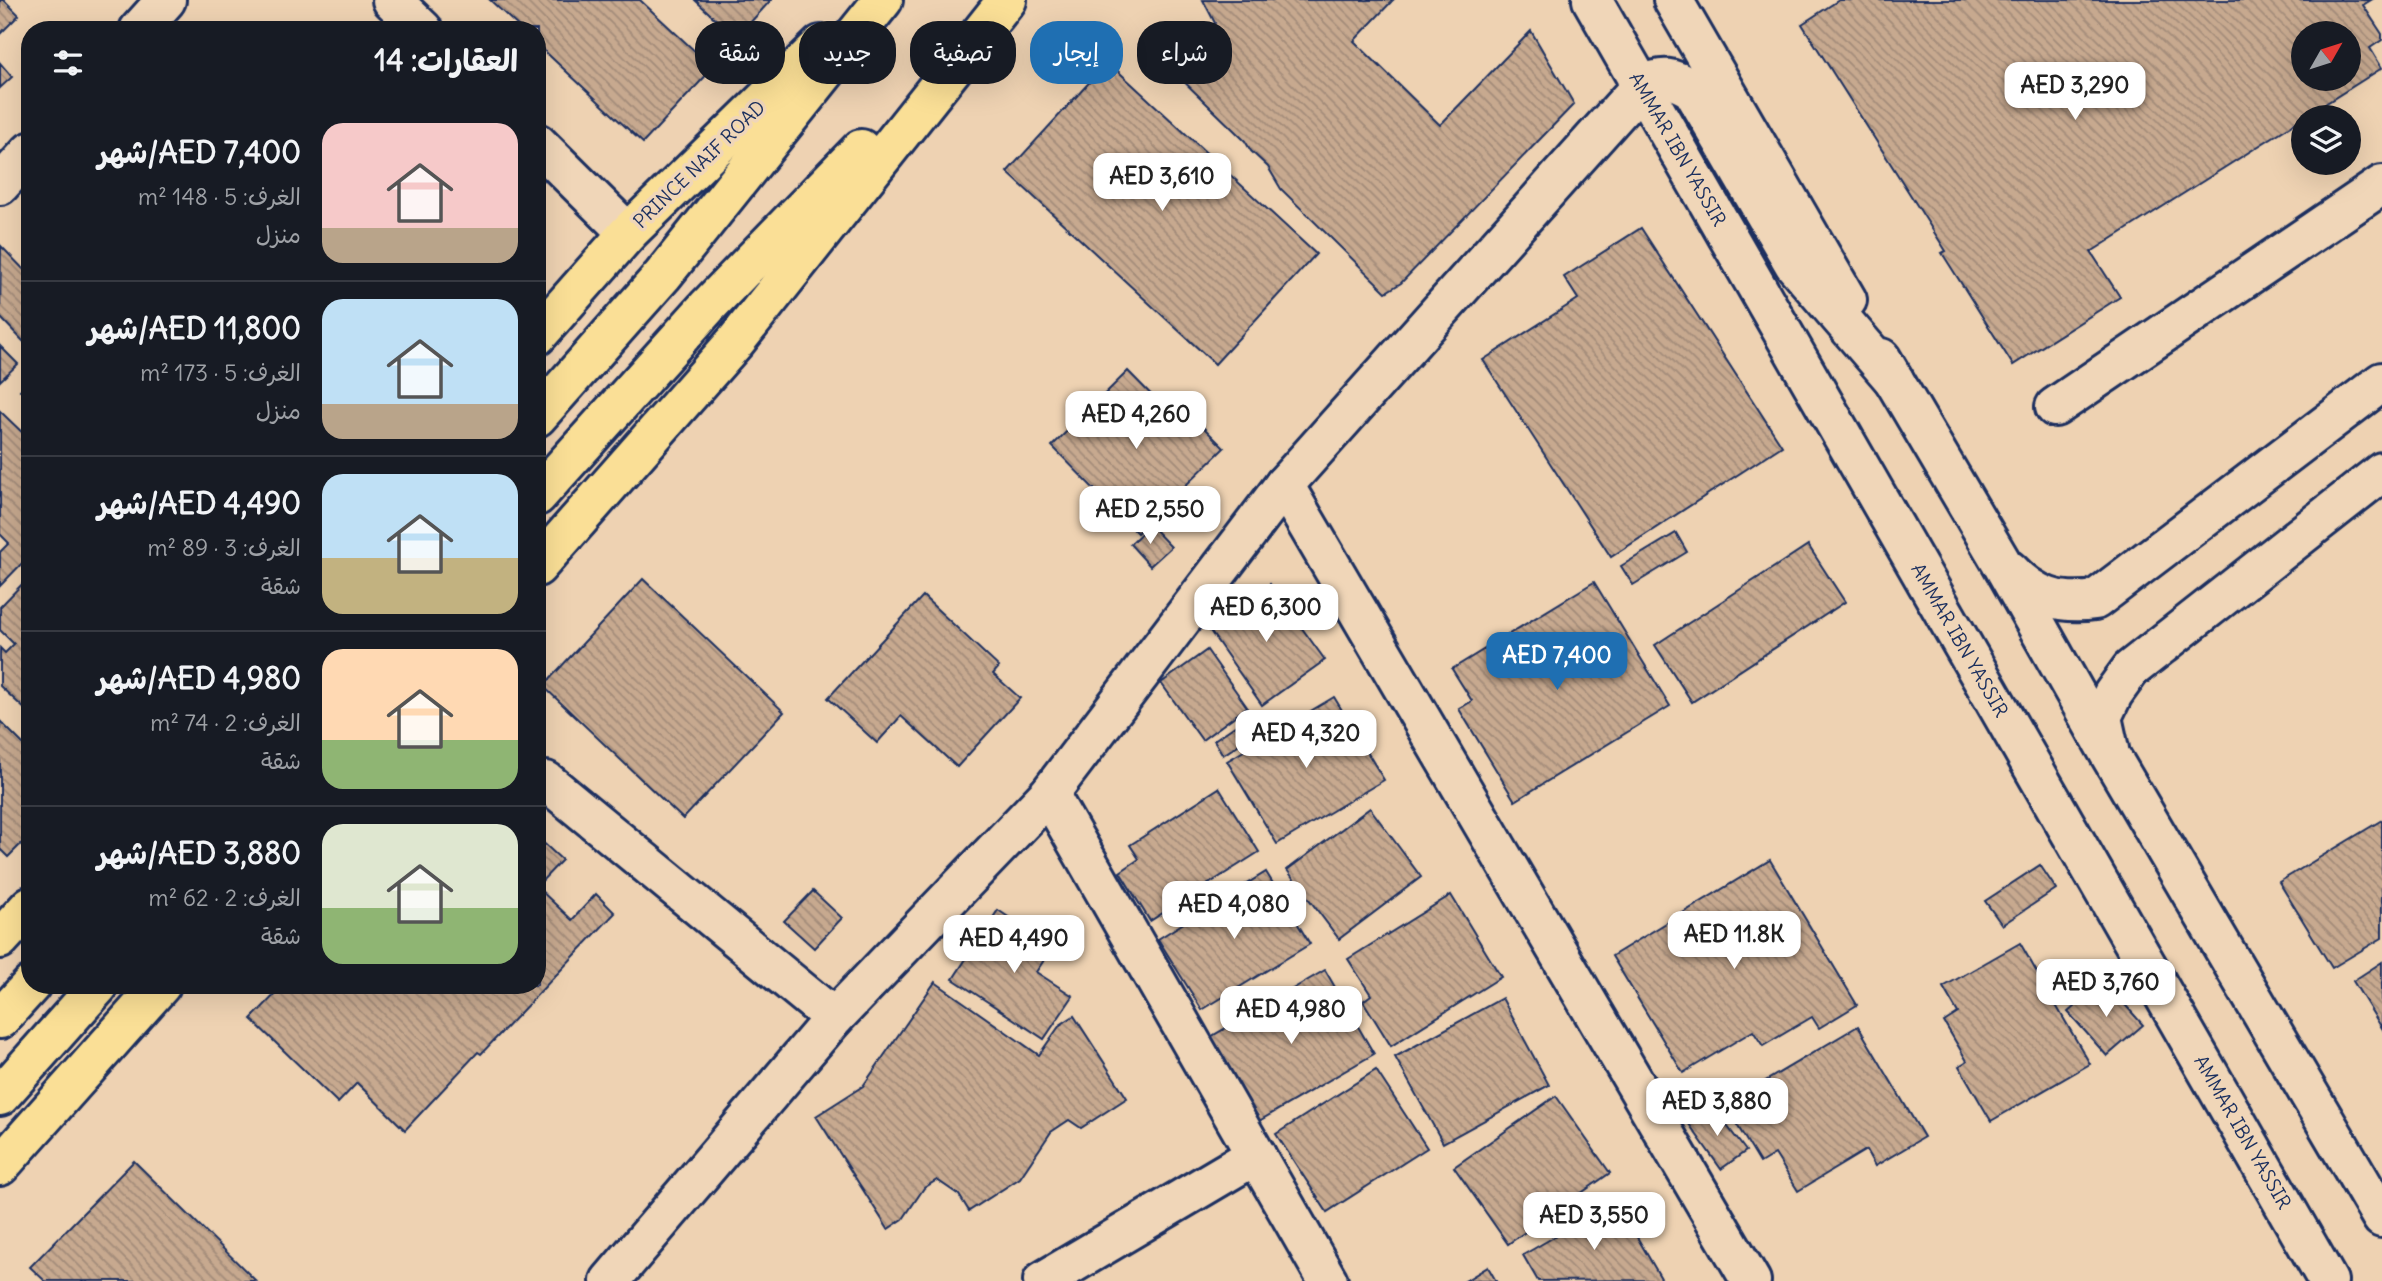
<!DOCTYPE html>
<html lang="ar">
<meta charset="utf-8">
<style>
:root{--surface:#171b24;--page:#20242c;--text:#f1f3f6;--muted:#9ea1a6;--line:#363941;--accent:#1f6fb2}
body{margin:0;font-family:Delius,"Playpen Sans Arabic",sans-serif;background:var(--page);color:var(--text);direction:rtl;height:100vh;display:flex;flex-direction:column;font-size:26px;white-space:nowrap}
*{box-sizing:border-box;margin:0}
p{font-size:23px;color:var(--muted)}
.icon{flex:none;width:38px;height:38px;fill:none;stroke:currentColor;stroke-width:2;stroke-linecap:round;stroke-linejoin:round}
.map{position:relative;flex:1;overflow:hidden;direction:ltr}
.details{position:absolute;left:21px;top:21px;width:525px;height:973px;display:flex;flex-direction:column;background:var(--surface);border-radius:28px;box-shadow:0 7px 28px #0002;direction:rtl}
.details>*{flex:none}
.banner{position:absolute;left:567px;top:21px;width:665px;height:63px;direction:rtl;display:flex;gap:14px}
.needle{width:46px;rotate:51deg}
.fabs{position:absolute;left:2291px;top:21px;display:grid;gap:14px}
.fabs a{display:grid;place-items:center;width:70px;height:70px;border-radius:50%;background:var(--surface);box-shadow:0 7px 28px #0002;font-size:35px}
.price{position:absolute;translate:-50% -60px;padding:0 16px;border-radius:14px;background:#fff;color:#222;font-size:23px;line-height:46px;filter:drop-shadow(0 2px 4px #0008)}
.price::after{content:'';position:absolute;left:50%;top:42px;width:21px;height:16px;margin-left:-10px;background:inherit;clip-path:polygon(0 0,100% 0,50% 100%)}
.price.selected{background:var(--accent);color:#fff}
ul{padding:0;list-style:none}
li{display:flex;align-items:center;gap:21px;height:175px;padding:0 28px}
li+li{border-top:2px solid var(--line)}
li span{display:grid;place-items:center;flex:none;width:196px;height:140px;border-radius:21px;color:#555}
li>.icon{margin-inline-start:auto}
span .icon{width:84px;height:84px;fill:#fffc;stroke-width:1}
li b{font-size:30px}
h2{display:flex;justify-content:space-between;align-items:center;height:84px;padding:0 28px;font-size:30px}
.chip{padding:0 24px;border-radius:28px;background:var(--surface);box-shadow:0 7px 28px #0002;font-size:24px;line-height:63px}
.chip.selected{background:var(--accent);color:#fff}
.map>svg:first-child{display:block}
.building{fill:url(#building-back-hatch);stroke:#1b2f5e;stroke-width:2;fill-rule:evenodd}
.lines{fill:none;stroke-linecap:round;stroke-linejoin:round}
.minor-casing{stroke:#1b2f5e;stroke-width:44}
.major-casing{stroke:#1b2f5e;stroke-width:44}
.minor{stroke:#f0d6b8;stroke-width:38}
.major{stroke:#fadf96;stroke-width:38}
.labels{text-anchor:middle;stroke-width:7;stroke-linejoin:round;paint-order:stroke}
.street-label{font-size:19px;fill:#1b2f5e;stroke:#f0d6b8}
</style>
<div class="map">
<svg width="2382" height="1281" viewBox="0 0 2382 1281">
<defs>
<pattern id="building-back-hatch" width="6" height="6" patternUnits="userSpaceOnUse" patternTransform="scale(1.75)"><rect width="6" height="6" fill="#c7a98f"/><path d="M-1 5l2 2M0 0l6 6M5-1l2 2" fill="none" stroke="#a18a78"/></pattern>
</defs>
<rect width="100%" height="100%" fill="#eed2b2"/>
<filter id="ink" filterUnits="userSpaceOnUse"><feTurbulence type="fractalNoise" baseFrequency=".0143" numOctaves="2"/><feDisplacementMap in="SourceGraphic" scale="14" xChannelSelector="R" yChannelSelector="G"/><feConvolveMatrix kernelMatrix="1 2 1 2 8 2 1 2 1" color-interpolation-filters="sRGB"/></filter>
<g filter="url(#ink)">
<g class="building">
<path d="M0,0H4L19,15L0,34Z"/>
<path d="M490,0H640L713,68L643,143L537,44V30H522Z"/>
<path d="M695,0H771L736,38Z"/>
<path d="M1203,0H1393L1354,41L1440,125L1531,31L1574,104L1401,283L1386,292L1281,189L1268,167L1251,151L1245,141L1173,71L1191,60L1186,53L1215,23Z"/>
<path d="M1839,0H2371L2363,5L2382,34V40L2370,48L2382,68L2091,252L2120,297L2013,365L1942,253L1946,251L1802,24ZM2303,33H2348V79H2303Z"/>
<path d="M1108,62L1316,254L1215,364L1007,172Z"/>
<path d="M0,63L12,77L0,88Z"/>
<path d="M1641,228L1782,446L1611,557L1483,360L1578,299L1564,277Z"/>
<path d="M1,246L30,276V336L24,342L0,317Z"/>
<path d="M0,346L18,364L0,381Z"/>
<path d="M1128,371L1179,423L1189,413L1224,448L1137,533L1052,446Z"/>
<path d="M30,380V399L20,390Z"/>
<path d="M0,411L30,440V555L0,586V552L9,543L0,534Z"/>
<path d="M1150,525L1171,547L1150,566L1130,544Z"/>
<path d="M1676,533L1687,552L1633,585L1621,566Z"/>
<path d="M1808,545L1845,602L1692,702L1655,645Z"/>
<path d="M30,576V714L0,686V648L5,653L14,644L0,630V607Z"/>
<path d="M643,579L784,712L683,819L543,686Z"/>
<path d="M1594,582L1670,706L1515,801L1459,709L1472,701L1452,669Z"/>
<path d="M1270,584L1325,660L1262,705L1208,628Z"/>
<path d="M923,596L999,667L993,674L1020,698L957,767L901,716L877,743L828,698Z"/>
<path d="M1207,650L1247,707L1202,740L1161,683Z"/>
<path d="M1334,697L1384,780L1277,844L1227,761Z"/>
<path d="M0,721L30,751V835L8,857L0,849Z"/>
<path d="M1238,724L1247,739L1223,755L1214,740Z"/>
<path d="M1219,788L1259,852L1150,921L1120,872L1139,859L1130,845Z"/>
<path d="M1370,808L1421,877L1339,939L1287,870Z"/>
<path d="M2382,820V938L2332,968L2279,882Z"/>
<path d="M537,837L562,860L537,886Z"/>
<path d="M1770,860L1857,1005L1819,1028L1812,1017L1763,1046L1753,1031L1683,1073L1612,956Z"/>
<path d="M2040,865L2056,889L2002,925L1985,901Z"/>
<path d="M1266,872L1310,944L1202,1010L1158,939Z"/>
<path d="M537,887L572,920L596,894L615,913L481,1054L478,1052L405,1130L357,1083L338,1103L251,1019L284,985H537Z"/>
<path d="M813,891L842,918L814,948L784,921Z"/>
<path d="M1451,895L1501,977L1391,1046L1363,1001L1371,995L1348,959Z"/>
<path d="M998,910L1053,947L1036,972L1073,996L1044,1039L953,979Z"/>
<path d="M2020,943L2090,1064L1991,1121L1959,1066L1967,1061L1944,1022L1958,1013L1943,987Z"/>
<path d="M2382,962V1028L2353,981Z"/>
<path d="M1325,970L1374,1054L1259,1121L1223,1060L1202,1042Z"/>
<path d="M2104,981L2143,1025L2107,1056L2068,1012Z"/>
<path d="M935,982L1039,1055L1060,1025L1074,1016L1127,1098L1081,1128L1069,1120L1051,1132L1020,1178L969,1211L959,1195L937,1180L924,1188L903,1219L888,1229L816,1116L863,1086Z"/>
<path d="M1502,998L1549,1085L1443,1143L1395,1057Z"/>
<path d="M1858,1026L1924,1137L1875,1166L1866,1150L1798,1191L1775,1154L1760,1163L1725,1105Z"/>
<path d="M1376,1070L1427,1148L1327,1212L1276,1134Z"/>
<path d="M1556,1096L1610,1173L1508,1244L1454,1167Z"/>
<path d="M1713,1107L1746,1151L1721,1169L1689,1124Z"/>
<path d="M134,1161L256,1281H45L30,1267Z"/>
<path d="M1616,1201L1662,1280L1538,1281L1523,1255Z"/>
<path d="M1488,1267L1496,1281H1465Z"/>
</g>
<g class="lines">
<defs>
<g id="minor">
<path d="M392,0L423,30"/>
<path d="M1592,0L2328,1281"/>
<path d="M1673,0L1847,300"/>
<path d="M139,30L166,0"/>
<path d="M537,143L628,233"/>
<path d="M0,185L30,152"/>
<path d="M1881,358L2000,560L2110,755L2382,1218"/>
<path d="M2055,407L2382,185"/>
<path d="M1284,485L1751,1281"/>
<path d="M2009,570C2034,597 2060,605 2095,600L2382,382"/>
<path d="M2109,749L2102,717L2113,694L2131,669L2382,472"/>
<path d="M546,781L834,1018"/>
<path d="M1049,794L1328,1281"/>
<path d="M610,1281L834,1018L1049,794L1284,485L1642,85C1664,75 1671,77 1692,89L1794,264L1894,380"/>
<path d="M1043,1281L1256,1155"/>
</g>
<g id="major">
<path d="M537,336L628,233L821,45"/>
<path d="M537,417L663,275L883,0"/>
<path d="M537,496L708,306L861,149"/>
<path d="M537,567L736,341L1007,0"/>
<path d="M0,939L30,906"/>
<path d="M0,1019L31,985"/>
<path d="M0,1096L99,985"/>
<path d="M0,1166L161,985"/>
</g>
</defs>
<use href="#minor" class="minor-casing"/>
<use href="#major" class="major-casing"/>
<use href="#minor" class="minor"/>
<use href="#major" class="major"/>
</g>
</g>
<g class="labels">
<g class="street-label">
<text transform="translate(1678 149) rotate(60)" y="7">AMMAR IBN YASSIR</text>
<text transform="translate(699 164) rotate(-44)" y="7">PRINCE NAIF ROAD</text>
<text transform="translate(1960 640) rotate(60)" y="7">AMMAR IBN YASSIR</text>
<text transform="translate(2243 1132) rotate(60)" y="7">AMMAR IBN YASSIR</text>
</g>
</g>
</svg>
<div class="fabs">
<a><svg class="needle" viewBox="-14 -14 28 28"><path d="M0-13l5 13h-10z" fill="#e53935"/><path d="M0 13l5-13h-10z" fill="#9ea1a6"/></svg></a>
<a><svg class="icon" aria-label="layers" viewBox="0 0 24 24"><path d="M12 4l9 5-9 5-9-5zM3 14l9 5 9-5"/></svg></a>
</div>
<b class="price" style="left:2075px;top:122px">AED 3,290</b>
<b class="price" style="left:1162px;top:213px">AED 3,610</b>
<b class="price" style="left:1136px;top:451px">AED 4,260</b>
<b class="price" style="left:1150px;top:546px">AED 2,550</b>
<b class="price" style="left:1266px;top:644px">AED 6,300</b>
<b class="price selected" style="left:1557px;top:692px">AED 7,400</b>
<b class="price" style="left:1306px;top:770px">AED 4,320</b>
<b class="price" style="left:1234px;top:941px">AED 4,080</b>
<b class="price" style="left:1734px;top:971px">AED 11.8K</b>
<b class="price" style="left:1014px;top:975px">AED 4,490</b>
<b class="price" style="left:2106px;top:1019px">AED 3,760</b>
<b class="price" style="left:1291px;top:1046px">AED 4,980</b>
<b class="price" style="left:1717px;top:1138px">AED 3,880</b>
<b class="price" style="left:1594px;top:1252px">AED 3,550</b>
<div class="banner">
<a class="chip">شراء</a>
<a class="chip selected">إيجار</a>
<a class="chip">تصفية</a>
<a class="chip">جديد</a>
<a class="chip">شقة</a>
</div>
<section class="details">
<h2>العقارات: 14<svg class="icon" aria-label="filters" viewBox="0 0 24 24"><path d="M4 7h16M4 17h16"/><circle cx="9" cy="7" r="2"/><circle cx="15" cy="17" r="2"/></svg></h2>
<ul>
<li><span style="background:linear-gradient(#f6c9c9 75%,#b9a48a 0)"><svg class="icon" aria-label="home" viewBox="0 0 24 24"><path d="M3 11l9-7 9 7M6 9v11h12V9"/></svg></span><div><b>AED 7,400/شهر</b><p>الغرف: 5 · 148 m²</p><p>منزل</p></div></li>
<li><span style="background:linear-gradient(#bfe0f5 75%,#b9a48a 0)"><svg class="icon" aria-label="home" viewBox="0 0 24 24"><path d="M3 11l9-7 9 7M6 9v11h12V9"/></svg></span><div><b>AED 11,800/شهر</b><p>الغرف: 5 · 173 m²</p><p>منزل</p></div></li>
<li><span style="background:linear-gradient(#bfe0f5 60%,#c2b280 0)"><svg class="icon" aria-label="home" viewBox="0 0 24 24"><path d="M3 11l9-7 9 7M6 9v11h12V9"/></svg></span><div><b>AED 4,490/شهر</b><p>الغرف: 3 · 89 m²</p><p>شقة</p></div></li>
<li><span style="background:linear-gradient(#ffd9b3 65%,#8fb573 0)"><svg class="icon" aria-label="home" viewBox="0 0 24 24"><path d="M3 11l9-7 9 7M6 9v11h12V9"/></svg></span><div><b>AED 4,980/شهر</b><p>الغرف: 2 · 74 m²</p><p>شقة</p></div></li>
<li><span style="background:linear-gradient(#dfe7d0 60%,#8fb573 0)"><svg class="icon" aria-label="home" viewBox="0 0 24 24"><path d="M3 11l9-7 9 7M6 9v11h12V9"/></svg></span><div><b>AED 3,880/شهر</b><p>الغرف: 2 · 62 m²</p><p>شقة</p></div></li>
</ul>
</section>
</div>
